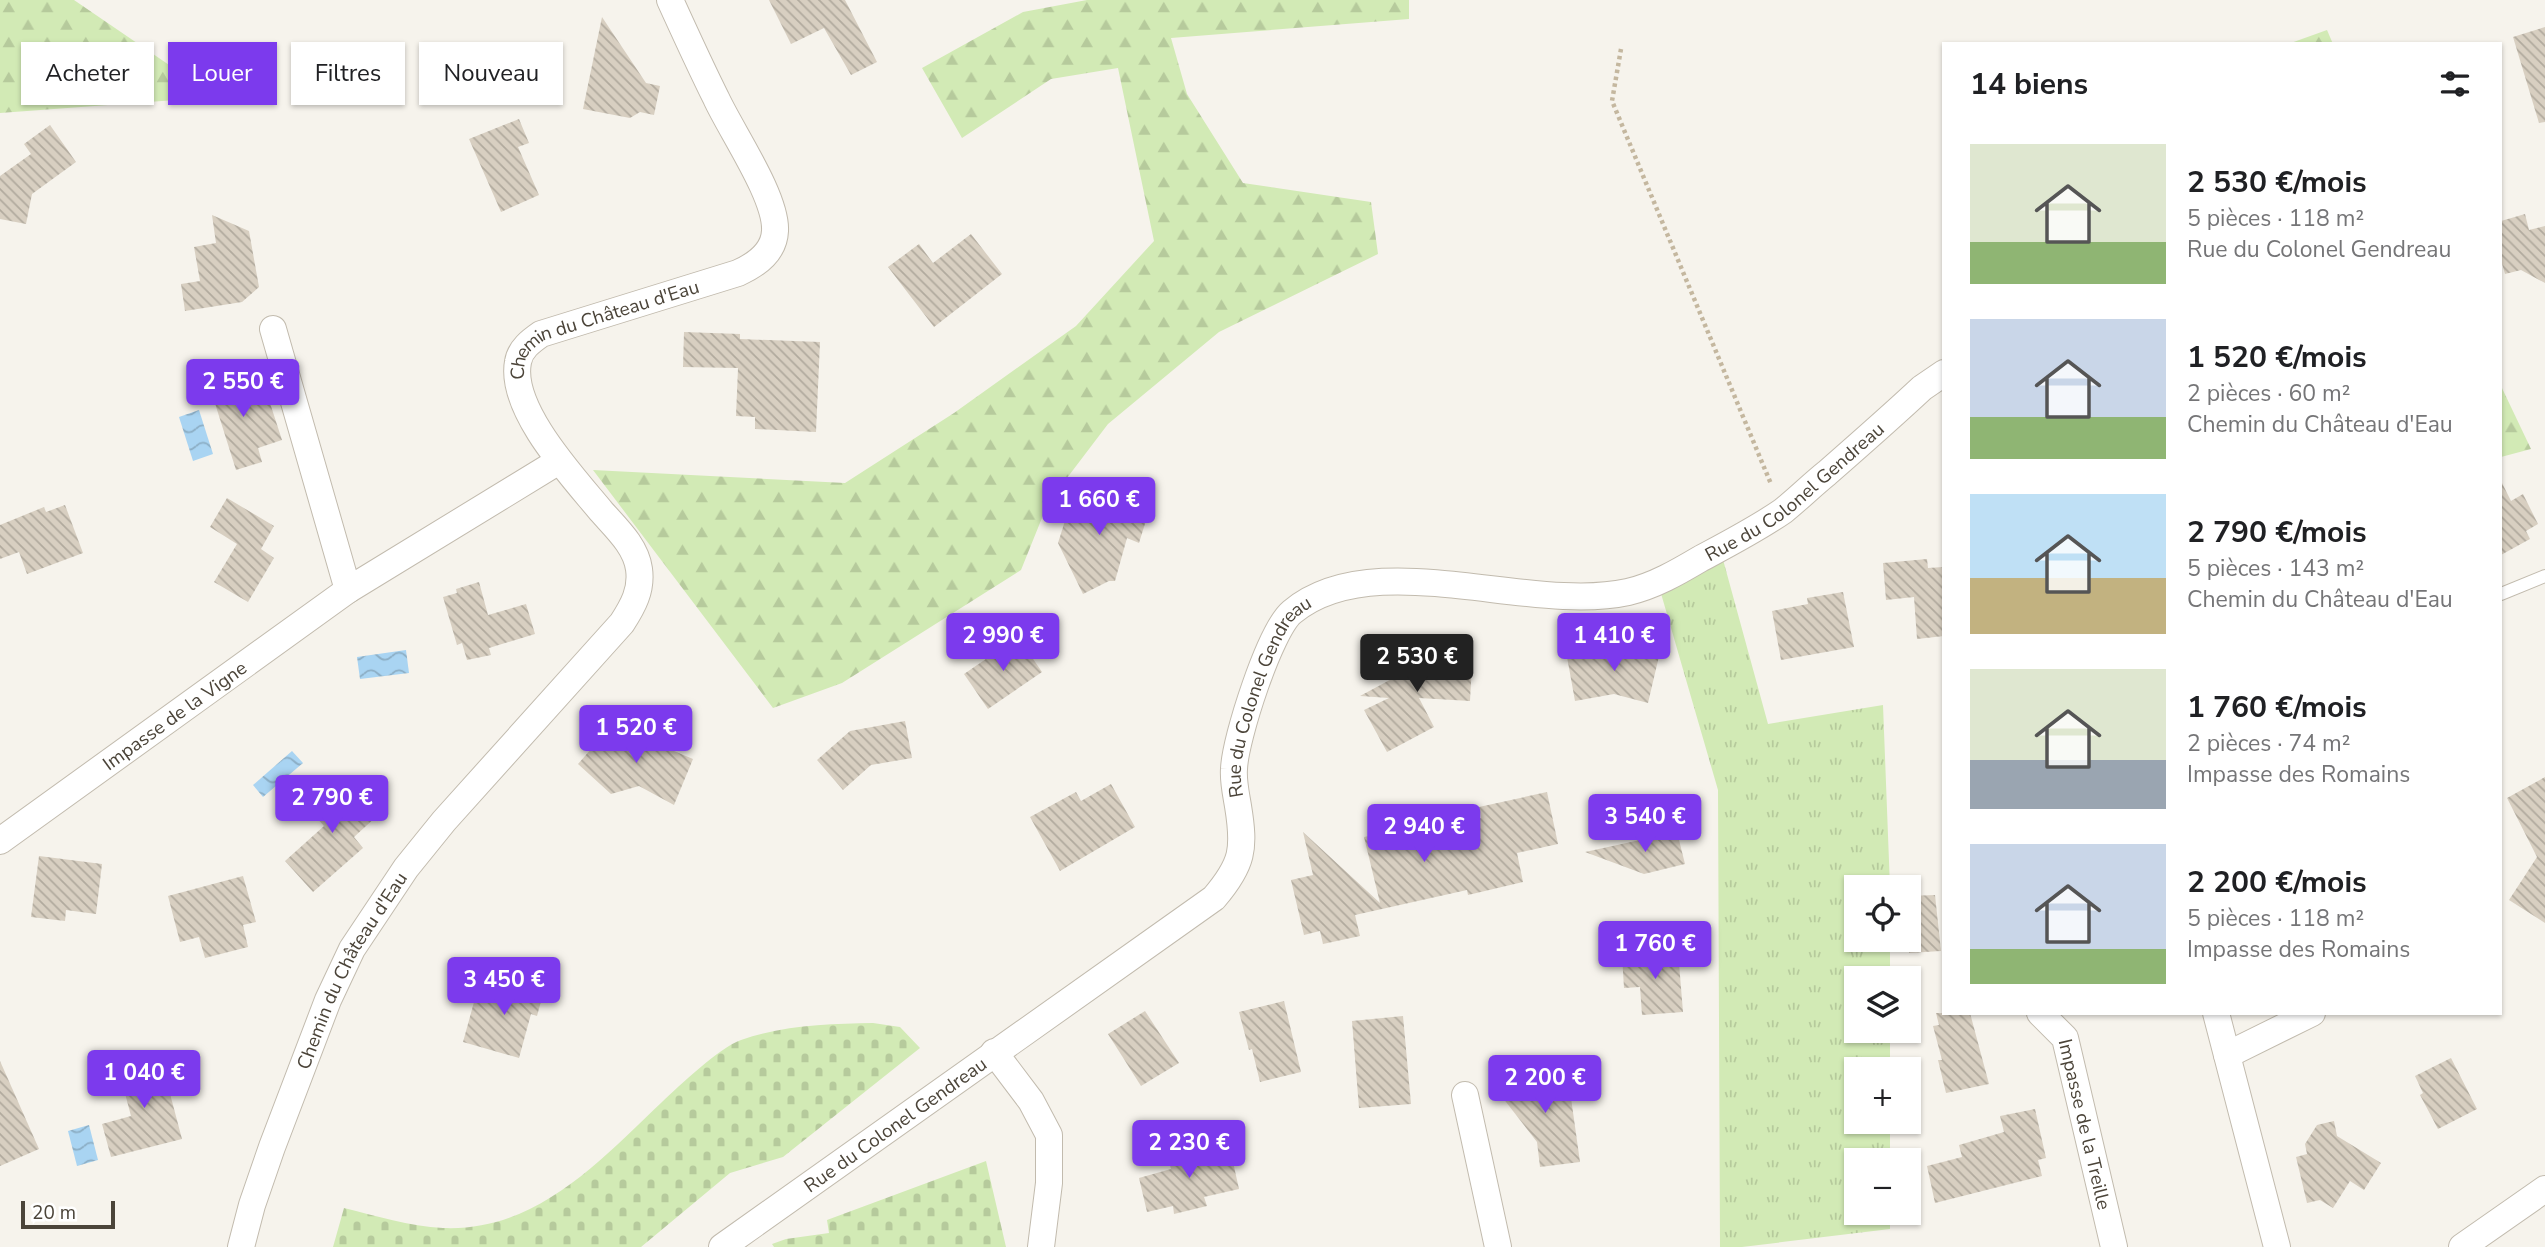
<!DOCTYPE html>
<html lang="fr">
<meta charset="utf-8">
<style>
:root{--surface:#fff;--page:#f2f2f2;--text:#202124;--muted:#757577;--accent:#7c3aed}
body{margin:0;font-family:"Nunito Sans",sans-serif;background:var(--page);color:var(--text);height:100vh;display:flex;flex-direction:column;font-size:26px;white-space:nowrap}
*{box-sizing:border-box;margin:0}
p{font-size:23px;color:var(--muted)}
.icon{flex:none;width:38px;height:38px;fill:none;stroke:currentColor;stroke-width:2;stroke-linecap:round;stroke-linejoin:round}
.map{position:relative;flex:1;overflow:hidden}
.sheet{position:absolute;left:1942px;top:42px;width:560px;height:973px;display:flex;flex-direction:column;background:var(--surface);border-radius:0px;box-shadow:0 2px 5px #0004}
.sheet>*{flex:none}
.top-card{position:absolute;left:21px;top:42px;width:665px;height:63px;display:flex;gap:14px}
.controls{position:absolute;left:1844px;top:875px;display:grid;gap:14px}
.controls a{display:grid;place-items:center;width:77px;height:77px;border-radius:0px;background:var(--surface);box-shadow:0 2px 5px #0004;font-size:35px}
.scale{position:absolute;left:21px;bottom:18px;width:94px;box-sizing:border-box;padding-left:7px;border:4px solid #4b4439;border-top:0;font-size:19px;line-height:24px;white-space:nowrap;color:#4b4439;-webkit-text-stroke:5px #fff;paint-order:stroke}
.price{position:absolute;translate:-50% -60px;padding:0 16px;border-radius:7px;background:var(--accent);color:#fff;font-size:23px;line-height:46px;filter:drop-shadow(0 2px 4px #0008)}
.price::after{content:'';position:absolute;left:50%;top:42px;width:21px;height:16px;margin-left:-10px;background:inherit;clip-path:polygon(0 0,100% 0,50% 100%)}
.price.active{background:#222;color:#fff}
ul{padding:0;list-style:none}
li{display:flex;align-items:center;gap:21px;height:175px;padding:0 28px}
li span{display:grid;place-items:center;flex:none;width:196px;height:140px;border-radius:0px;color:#555}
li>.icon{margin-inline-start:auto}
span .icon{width:84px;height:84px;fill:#fffc;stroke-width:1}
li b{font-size:30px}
h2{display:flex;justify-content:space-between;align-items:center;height:84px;padding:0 28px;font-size:30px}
.chip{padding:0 24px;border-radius:0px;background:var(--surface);box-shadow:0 2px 5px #0004;font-size:24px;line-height:63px}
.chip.active{background:var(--accent);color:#fff}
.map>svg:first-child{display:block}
.grass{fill:url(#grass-tufts)}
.forest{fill:url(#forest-firs)}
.cemetery{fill:url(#cemetery-stones)}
.water{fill:url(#water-waves)}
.building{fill:url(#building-back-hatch)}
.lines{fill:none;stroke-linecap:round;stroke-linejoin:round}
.service-casing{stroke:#c2bbae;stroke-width:14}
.minor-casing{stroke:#c2bbae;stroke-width:28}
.path{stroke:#c4b79f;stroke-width:4.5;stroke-dasharray:3.5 3.5;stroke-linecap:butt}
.service{stroke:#fff;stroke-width:12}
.minor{stroke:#fff;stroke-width:26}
.labels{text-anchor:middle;stroke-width:5;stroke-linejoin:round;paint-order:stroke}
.street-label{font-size:19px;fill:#4b4439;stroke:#fff}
</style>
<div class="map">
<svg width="2545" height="1247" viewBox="0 0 2545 1247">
<defs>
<pattern id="grass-tufts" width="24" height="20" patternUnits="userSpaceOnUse" patternTransform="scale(1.75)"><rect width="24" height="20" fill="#d2eab5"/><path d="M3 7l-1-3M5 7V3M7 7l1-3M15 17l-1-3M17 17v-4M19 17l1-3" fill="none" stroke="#b6ca9c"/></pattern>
<pattern id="forest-firs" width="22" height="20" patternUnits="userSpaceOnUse" patternTransform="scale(1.75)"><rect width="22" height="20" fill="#d2eab5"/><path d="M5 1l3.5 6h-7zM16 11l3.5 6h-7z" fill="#b6ca9c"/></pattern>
<pattern id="cemetery-stones" width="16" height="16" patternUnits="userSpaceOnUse" patternTransform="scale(1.75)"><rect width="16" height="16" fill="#d2eab5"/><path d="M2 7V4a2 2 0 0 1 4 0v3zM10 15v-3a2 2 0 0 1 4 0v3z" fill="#b6ca9c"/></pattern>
<pattern id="water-waves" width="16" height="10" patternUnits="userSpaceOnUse" patternTransform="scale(1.75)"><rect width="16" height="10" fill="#a9d4f2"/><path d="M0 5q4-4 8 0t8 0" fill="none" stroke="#8caec5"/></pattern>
<pattern id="building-back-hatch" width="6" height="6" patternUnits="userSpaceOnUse" patternTransform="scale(1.75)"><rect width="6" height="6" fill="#d8cfc1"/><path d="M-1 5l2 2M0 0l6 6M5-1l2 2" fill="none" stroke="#b1aa9e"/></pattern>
</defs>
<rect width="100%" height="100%" fill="#f6f3ec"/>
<path class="grass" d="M1719,545L1768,724L1883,705L1890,887H1857V940H1890V978H1857V1031H1890V1069H1857V1122H1890V1160H1857V1213H1890V1229L1742,1247H1720L1718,790L1660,590Z"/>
<g class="forest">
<path d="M0,0H74L216,97L0,113Z"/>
<path d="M1087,0H1409V19L1171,38L1187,94L1243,183L1371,202L1378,254L1219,332L1108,424L1048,503L1021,570L842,683L773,708L593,470L845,483L954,413L1076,326L1154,241L1118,68L1051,79L962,138L922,68L1023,12Z"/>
<path d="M2327,30L2333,44H2288Z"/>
<path d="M2501,386L2531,449L2501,457Z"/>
</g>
<g class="cemetery">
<path d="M873,1023L900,1027L920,1048L783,1157L730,1173L641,1247H333L344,1208C376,1216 409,1226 443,1228C536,1232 600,1161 662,1102C679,1086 720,1047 741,1040C783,1025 829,1024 873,1023Z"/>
<path d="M986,1161L1006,1247H774L772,1244L786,1239L829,1233L827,1220Z"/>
</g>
<g class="water">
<path d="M199,410L213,454L193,461L179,417Z"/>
<path d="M406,650L409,673L360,679L357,657Z"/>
<path d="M292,751L303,763L263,797L253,785Z"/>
<path d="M89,1125L98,1160L77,1166L68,1131Z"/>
</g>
<g class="building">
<path d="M769,0H845L877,62L851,75L824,28L791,44Z"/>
<path d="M602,17L646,83L660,86L654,115L640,112L630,118L583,109Z"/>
<path d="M2545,27V122L2539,123L2513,37Z"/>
<path d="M519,119L529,143L518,147L539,195L501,212L469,139Z"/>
<path d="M50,125L76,162L32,194L26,224L0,219V176L31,154L24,144Z"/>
<path d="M2525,214L2529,230L2545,226V283L2521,270L2505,274L2501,260V221Z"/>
<path d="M212,215L249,231L259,287L242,302L185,311L181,284L200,281L194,247L216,243Z"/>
<path d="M971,234L1002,274L934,327L888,267L919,244L933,263Z"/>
<path d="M684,332L740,334V339L820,342L816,432L755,429V417L736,416L738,368L683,367Z"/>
<path d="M239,368L247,395L254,393L257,404L269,400L282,440L258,448L262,462L236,470L207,378Z"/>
<path d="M2501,481L2511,501L2523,494L2538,524L2526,531L2530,539L2501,555Z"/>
<path d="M1093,482L1123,492L1119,504L1148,514L1139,543L1127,538L1115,581H1109L1083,594L1058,543L1069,508L1083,513Z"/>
<path d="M227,498L274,526L261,549L274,558L248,602L214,582L237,544L210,527Z"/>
<path d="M65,505L83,553L27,574L19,552L0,559V525L44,507L46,512Z"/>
<path d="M1927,559L1928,568L1943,567L1944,636L1917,639L1914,597L1886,600L1883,563Z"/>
<path d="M479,582L488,615L526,604L535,634L489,648L491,655L467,660L462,643L457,645L443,597L457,593L456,589Z"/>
<path d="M1843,592L1854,647L1781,660L1772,611L1808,604L1807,598Z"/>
<path d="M1018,637L1042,672L988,709L964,674Z"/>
<path d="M1414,637L1440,638L1438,662L1472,664L1470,701L1419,698L1434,727L1387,752L1364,710L1389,698L1360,696L1412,668Z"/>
<path d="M1633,645L1660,652L1648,703L1614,694L1575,701L1567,657Z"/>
<path d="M905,721L912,758L871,765L843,790L817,760L850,731Z"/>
<path d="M612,725L693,759L674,805L639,786L611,794L578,764Z"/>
<path d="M343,777L377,816L354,837L363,848L313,892L285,861L324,826L308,808Z"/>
<path d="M2545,777V923L2509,900L2537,857L2507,798Z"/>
<path d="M1111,784L1135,827L1060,871L1030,817L1076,792L1081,801Z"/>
<path d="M1547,792L1558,844L1517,853L1523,882L1468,895L1467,890L1355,915L1360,936L1323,944L1320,931L1304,935L1291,880L1313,875L1303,832L1380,903L1364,837L1383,833L1380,820L1419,811L1423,832L1481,818L1479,807Z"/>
<path d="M1677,832L1685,864L1644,874L1585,852Z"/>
<path d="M39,856L102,864L96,914L66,910L65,921L31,917Z"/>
<path d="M243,876L256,922L243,925L248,947L205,958L199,937L180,942L168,896Z"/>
<path d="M1935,895L1941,951L1909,953V896Z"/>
<path d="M1678,951L1683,1012L1642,1015L1640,987L1624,988L1622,955Z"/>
<path d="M522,976L546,983L537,1016L531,1014L519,1058L463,1042L479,984L516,995Z"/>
<path d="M1284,1001L1301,1072L1260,1082L1252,1049L1249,1050L1239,1012Z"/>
<path d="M1145,1011L1179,1063L1141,1086L1108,1034Z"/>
<path d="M1936,1013H1970L1989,1084L1946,1093L1938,1060H1942L1933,1026L1939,1025Z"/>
<path d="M1403,1016L1411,1104L1359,1108L1352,1021Z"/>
<path d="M160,1056L182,1139L111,1157L102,1124L131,1116L118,1067Z"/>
<path d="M2451,1058L2477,1109L2438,1129L2420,1095L2423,1093L2415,1076Z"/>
<path d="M1542,1060L1571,1098L1580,1162L1540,1167L1537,1142L1499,1093Z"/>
<path d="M0,1061L39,1149L0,1166Z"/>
<path d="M2035,1109L2046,1158L2038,1160L2042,1176L1935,1203L1927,1166L1962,1157L1959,1145L2004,1132L2000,1116Z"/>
<path d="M2334,1121L2337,1136L2381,1163L2364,1190L2350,1181L2333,1208L2320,1200L2307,1203L2296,1157L2307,1154L2305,1144L2317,1125Z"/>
<path d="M1191,1144L1194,1155L1225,1148L1227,1154L1231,1153L1239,1189L1204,1197L1207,1206L1174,1214L1173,1206L1147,1212L1139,1178L1171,1169L1166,1150Z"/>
</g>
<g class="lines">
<defs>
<path id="service" d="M2501,594L2545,576"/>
<g id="minor">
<path d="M273,329L348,590L559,461"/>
<path id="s1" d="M0,841L348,590"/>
<path id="s2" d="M2040,1013L2065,1038L2114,1247"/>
<path d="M2216,1013L2277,1247"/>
<path d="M994,1052L1031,1101L1049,1135V1183L1041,1247"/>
<path d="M2227,1055L2312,1013"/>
<path d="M1465,1095L1498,1247"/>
<path id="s3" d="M241,1247L252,1205L272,1147L328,1000L352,949L406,868L444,821L622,623C633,606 642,590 639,569C636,546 616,528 601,511C573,477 509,409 518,362C520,349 531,341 541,334L738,273C756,265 774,253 775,231C777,197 731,131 716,98C700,66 685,33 670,0"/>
<path id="s4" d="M722,1247L1214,898C1243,864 1245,849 1238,806C1236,794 1233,781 1234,769C1235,739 1270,630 1292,612C1374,544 1529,614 1628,592C1654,586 1678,572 1700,559C1728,544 1757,529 1783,511C1798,499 1812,485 1827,473C1859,445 1891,417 1922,388L1944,373"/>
<path d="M2462,1247L2545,1189"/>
</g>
</defs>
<use href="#service" class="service-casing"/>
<use href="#minor" class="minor-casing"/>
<path class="path" d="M1621,49L1612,101L1771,484"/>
<use href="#service" class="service"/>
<use href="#minor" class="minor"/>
</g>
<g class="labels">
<g class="street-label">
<text dy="7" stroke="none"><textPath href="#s3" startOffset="1138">Chemin du Château d'Eau</textPath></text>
<text dy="7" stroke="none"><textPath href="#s4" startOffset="1449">Rue du Colonel Gendreau</textPath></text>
<text dy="7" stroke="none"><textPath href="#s4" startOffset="821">Rue du Colonel Gendreau</textPath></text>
<text dy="7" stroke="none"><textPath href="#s1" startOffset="215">Impasse de la Vigne</textPath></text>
<text dy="7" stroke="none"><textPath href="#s3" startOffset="299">Chemin du Château d'Eau</textPath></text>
<text dy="7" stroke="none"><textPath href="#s4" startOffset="212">Rue du Colonel Gendreau</textPath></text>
<text dy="7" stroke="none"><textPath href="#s2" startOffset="124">Impasse de la Treille</textPath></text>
</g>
</g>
</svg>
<div class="controls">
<a><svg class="icon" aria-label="locate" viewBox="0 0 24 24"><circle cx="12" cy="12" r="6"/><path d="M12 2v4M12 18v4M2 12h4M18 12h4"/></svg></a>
<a><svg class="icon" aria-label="layers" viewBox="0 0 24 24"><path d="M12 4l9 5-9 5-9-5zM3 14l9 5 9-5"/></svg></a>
<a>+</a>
<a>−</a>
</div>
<div class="scale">20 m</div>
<b class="price" style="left:243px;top:419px">2 550 €</b>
<b class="price" style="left:1099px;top:537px">1 660 €</b>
<b class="price" style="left:1003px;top:673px">2 990 €</b>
<b class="price" style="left:1614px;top:673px">1 410 €</b>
<b class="price active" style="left:1417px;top:694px">2 530 €</b>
<b class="price" style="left:636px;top:765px">1 520 €</b>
<b class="price" style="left:332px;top:835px">2 790 €</b>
<b class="price" style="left:1645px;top:854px">3 540 €</b>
<b class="price" style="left:1424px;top:864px">2 940 €</b>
<b class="price" style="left:1655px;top:981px">1 760 €</b>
<b class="price" style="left:504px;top:1017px">3 450 €</b>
<b class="price" style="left:144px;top:1110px">1 040 €</b>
<b class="price" style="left:1545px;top:1115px">2 200 €</b>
<b class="price" style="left:1189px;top:1180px">2 230 €</b>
<div class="top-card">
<a class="chip">Acheter</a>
<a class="chip active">Louer</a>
<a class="chip">Filtres</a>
<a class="chip">Nouveau</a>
</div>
<section class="sheet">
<h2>14 biens<svg class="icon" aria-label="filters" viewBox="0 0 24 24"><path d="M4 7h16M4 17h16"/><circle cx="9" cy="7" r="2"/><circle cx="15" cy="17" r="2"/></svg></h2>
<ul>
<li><span style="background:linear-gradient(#dfe7d0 70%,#8fb573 0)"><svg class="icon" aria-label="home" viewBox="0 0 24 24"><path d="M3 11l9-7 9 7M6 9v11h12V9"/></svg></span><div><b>2 530 €/mois</b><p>5 pièces · 118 m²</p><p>Rue du Colonel Gendreau</p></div></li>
<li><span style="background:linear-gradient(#c9d6e8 70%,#8fb573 0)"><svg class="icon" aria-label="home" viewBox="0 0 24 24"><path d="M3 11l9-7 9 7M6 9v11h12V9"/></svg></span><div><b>1 520 €/mois</b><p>2 pièces · 60 m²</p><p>Chemin du Château d'Eau</p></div></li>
<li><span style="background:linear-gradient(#bfe0f5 60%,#c2b280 0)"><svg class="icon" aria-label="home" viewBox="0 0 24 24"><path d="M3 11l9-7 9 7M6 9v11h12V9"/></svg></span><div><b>2 790 €/mois</b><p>5 pièces · 143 m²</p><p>Chemin du Château d'Eau</p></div></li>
<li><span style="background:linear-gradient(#dfe7d0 65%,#9aa5b1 0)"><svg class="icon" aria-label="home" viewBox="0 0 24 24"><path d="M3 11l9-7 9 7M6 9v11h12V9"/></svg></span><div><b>1 760 €/mois</b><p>2 pièces · 74 m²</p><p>Impasse des Romains</p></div></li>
<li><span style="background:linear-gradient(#c9d6e8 75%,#8fb573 0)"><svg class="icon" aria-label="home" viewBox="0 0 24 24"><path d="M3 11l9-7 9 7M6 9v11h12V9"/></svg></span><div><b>2 200 €/mois</b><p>5 pièces · 118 m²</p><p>Impasse des Romains</p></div></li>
</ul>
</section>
</div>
